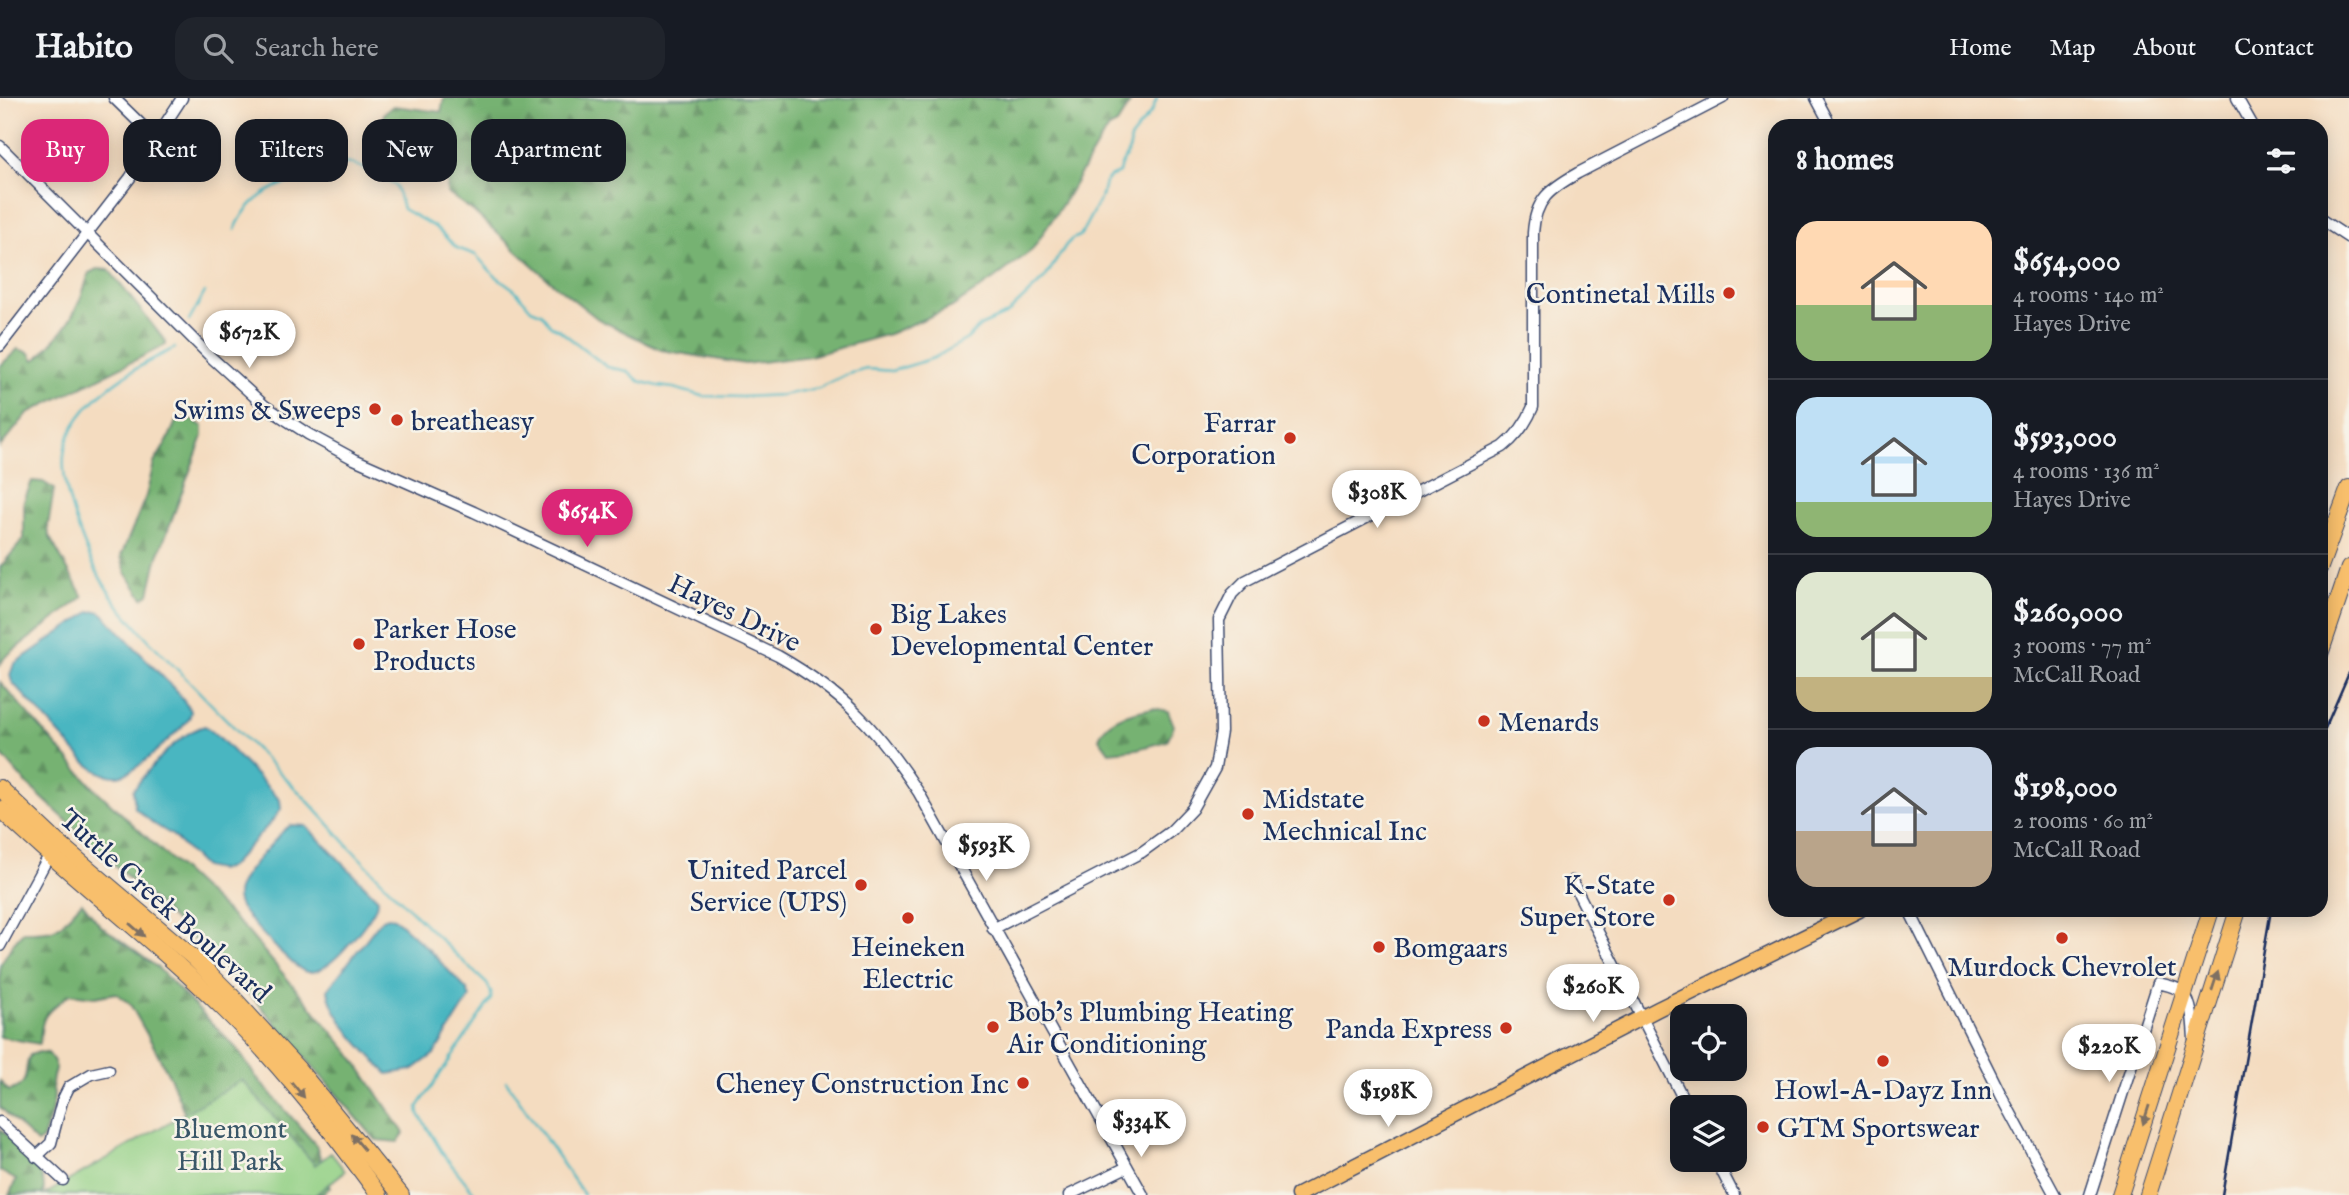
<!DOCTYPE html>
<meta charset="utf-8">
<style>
:root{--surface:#171b24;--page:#20242c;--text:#f1f3f6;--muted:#9ea1a6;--line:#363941;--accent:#db2777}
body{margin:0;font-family:"IM FELL English",serif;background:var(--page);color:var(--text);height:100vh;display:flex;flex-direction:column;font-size:26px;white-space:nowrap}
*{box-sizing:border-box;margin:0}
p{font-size:23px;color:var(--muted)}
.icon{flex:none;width:38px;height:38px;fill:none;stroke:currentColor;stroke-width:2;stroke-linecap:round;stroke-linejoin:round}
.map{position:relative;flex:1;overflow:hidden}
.sheet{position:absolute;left:1768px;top:21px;width:560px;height:798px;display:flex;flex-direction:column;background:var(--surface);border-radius:21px;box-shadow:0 4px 18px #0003}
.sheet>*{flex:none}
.hud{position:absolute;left:21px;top:21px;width:665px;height:63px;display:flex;gap:14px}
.buttons{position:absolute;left:1670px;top:906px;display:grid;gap:14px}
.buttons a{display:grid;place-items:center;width:77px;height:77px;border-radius:14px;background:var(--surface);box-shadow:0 4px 18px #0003;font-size:35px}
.price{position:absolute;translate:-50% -60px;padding:0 16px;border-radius:24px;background:#fff;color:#222;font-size:23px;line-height:46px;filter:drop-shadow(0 2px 4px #0008)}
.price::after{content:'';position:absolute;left:50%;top:42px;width:21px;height:16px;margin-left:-10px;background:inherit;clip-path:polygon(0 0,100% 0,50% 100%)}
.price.current{background:var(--accent);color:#fff}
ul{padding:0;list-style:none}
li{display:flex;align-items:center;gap:21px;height:175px;padding:0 28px}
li+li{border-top:2px solid var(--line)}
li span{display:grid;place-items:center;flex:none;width:196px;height:140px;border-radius:21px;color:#555}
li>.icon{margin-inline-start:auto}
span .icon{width:84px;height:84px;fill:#fffc;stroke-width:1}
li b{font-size:30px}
h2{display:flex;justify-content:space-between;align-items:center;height:84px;padding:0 28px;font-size:30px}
.tag{padding:0 24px;border-radius:21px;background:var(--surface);box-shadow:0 4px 18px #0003;font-size:24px;line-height:63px}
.tag.current{background:var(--accent);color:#fff}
header{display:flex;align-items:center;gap:42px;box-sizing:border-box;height:98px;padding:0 35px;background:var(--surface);border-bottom:2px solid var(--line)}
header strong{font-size:33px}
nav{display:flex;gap:38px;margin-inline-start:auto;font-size:24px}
.search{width:490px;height:63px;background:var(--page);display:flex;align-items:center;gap:18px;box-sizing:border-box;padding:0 24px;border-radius:21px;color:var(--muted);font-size:26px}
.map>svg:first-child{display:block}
.forest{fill:url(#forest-firs);stroke:#487068;stroke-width:2}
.green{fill:#93d085;stroke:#578072;stroke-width:2}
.water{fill:#48b6c1;stroke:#327290;stroke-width:2}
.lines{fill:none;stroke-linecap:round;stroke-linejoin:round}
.stream{stroke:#48b6c1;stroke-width:2.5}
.minor-casing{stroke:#3c496d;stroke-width:13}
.major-casing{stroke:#3c496d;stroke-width:17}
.highway-casing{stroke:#3c496d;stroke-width:18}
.minor{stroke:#fff;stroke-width:10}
.major{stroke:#f8bf6c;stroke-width:14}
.highway{stroke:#f8bf6c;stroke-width:16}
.rail{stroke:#1b2f5e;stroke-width:2.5}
.oneway{fill:#7e7064}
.poi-dot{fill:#c8321e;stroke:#f7f3e8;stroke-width:2.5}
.labels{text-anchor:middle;stroke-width:5;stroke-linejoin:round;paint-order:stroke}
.poi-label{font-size:28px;fill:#1b2f5e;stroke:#f7f3e8;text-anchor:start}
.street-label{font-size:28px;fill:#1b2f5e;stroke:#f7f3e8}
.park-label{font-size:28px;fill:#395768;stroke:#f7f3e8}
</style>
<header>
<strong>Habito</strong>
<div class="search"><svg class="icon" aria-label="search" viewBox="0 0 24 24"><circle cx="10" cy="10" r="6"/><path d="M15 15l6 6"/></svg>Search here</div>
<nav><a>Home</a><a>Map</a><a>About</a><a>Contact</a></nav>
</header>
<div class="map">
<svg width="2349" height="1097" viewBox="0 0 2349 1097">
<defs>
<pattern id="forest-firs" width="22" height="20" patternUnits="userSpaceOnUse" patternTransform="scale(1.75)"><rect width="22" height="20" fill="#76b272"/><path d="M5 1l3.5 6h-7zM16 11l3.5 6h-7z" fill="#609161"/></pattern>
</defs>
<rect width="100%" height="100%" fill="#f7f3e8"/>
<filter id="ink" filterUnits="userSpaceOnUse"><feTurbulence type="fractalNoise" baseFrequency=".0143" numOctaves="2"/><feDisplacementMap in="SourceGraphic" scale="14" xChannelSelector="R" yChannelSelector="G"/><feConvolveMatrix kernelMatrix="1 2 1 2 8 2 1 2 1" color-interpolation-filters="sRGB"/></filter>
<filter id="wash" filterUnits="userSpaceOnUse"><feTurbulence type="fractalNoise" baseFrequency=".00686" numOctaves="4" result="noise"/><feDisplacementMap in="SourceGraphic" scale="28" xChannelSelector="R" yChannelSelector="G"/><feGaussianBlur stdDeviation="1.57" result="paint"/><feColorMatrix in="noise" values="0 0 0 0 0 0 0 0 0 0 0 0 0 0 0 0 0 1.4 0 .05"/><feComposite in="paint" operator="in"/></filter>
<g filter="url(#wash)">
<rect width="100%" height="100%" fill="#f4dcc0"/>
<g class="forest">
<path d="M444,0H1133L1117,26L1109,30L1099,44L1065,102L1032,152L994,181L952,209L889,236L810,258L745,266L661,252L598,221L550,183L473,113L447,95L449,68L415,34L406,30L388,39L382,29L384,15L393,8L441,14Z"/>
<path d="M97,171L109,172L166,244V247L28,315L0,349V268L18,251L30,255L34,262L37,261C67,230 77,217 89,175Z"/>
<path d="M188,320L203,328V338L157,461L149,496L143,500L126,475L121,458L146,398L154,365L168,342L176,323Z"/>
<path d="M32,383L43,384L54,391L48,428L49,438L83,499L5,559L0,567V469L24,441V403Z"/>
<path d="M0,584L93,689L246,832L350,955L404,1035L398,1044L376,1042L258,905L171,819L26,685L0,655Z"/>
<path d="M1153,610L1168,613L1174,628L1167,643L1137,651L1109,654L1099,640C1106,619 1133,614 1153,610Z"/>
<path d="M82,804L100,827L158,870L237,951L256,979L316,1047L330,1089L322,1097H170L186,1019L171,981L153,947L130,906L116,895L95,899L70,896C47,915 41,914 40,946L0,939V867L14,844L23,834C63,835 56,830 82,804Z"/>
<path d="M39,954L48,955C61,971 53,969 52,985C52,989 54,993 54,997C54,1011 47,1027 43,1041L37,1045L0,1009V983L9,993C32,985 22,975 30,957Z"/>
<path d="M0,1031C15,1045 50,1073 43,1096L9,1097L16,1082L0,1073Z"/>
</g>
<path class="green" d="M242,982L315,1067L331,1055L345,1073L315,1097H44Z"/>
<g class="water">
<path d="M98,513L103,516L178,595L191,613L189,621L183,628C169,640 135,677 118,678C104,679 93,671 84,663L12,584L10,577L14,566L90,514Z"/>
<path d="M205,628L220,640L280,702L281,711L272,723L230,769L218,772L204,769L172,737L154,726L135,710L133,692C149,671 180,634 205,628Z"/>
<path d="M291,727L306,728L378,801C378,814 343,855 331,864C324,870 316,875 307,874C296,873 250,823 242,812C239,808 237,802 237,797C237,779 272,747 283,733Z"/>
<path d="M388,819L394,820L429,852L467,892L470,899L434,956L412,972L388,976C369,957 330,919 328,891L382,821Z"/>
</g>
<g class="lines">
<g class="stream">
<path d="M269,24L291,66L301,81"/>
<path d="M235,132C246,104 268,89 297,82C304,81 311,82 318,79C334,74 333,63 352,66C359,67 388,83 396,88L403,111L435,129L457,150L476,157L493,176L515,192L531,211L541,215L551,228L558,231L607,269L628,273L639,283L658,288L673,290L703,298L742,299L782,297L819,290L845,277L867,271L892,273L934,260L967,241L980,228L1007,216L1045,180L1066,147L1072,141L1080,138L1102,97L1105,84L1110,79L1119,75C1120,61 1133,55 1130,41L1152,13L1157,0"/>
<path d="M189,223L205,194"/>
<path d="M175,250C133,270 77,302 65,350C57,387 88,463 109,494C129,523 154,548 179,573C218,614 258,653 298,693C318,713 336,735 355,755C398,800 442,844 487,886L491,894V901L418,1009L419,1016L443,1056L476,1097"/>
<path d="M506,983L584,1097"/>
</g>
</g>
</g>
<g filter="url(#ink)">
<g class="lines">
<defs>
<g id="minor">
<path d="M114,0L157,42"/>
<path d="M1816,0L1831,28"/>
<path d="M2237,0L2253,28"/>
<path d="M0,48L213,261L265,308L308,336L354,361L474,414L778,558C845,596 877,631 919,695L1143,1097"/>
<path d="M2320,121L2349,140"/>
<path d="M0,248L130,80L182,0"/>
<path d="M1572,783L1688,1010"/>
<path d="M1909,812L2001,997L2055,1097"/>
<path d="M993,831L1142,754L1171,733L1192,711L1215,670L1221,634L1219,522L1232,496L1245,483L1503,349C1517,338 1526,326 1533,309V135C1535,101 1550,91 1578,75L1723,0"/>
<path d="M0,848L52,752"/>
<path d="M0,1024L63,1082"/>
<path d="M36,1059L51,1045L62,1003L69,989L91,976L109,972"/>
<path d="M1716,1062L1734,1097"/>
<path d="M1069,1097L1127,1069"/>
<path d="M2090,1097L2158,885C2166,887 2179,889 2184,896C2193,907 2193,928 2194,941"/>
</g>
<path id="major" d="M1298,1097L1658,911L1859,812"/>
<g id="highway">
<path d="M2320,469L2349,390"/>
<path d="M2320,556L2349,470"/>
<path d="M0,690L56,743L195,861L227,893L298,971L401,1097"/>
<path d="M0,711C73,781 154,841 226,913C283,969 332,1033 379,1097"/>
<path d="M2120,1097L2211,812"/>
<path d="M2148,1097L2238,812"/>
</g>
</defs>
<use href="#minor" class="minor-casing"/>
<use href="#major" class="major-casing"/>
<use href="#highway" class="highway-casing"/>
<use href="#minor" class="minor"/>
<use href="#major" class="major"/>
<use href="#highway" class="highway"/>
<g class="rail">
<path d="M2320,642L2349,575"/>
<path d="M2222,1097L2271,812"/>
</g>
</g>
<defs><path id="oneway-solid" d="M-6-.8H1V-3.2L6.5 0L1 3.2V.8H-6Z" transform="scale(1.75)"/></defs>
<g class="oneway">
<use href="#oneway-solid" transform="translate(137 832) rotate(41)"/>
<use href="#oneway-solid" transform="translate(2215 883) rotate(-72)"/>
<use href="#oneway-solid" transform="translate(298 992) rotate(50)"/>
<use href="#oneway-solid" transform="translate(2146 1017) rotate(108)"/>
<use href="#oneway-solid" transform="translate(358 1044) rotate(-130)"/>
</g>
</g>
<g class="poi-dot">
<circle cx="1729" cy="195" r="7"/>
<circle cx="375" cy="311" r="7"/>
<circle cx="397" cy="322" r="7"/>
<circle cx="1290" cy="340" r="7"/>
<circle cx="876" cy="531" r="7"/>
<circle cx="359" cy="546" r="7"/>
<circle cx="1484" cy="623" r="7"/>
<circle cx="1248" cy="716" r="7"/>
<circle cx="861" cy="787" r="7"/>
<circle cx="1669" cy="802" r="7"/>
<circle cx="908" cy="820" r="7"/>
<circle cx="2062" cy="840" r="7"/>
<circle cx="1379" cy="849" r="7"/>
<circle cx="993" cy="929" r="7"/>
<circle cx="1506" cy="930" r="7"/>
<circle cx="1883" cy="963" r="7"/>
<circle cx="1023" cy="985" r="7"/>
<circle cx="1763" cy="1029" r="7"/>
</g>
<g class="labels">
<g class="poi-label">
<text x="1715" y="205" text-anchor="end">Continetal Mills</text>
<text x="361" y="321" text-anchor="end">Swims &amp; Sweeps</text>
<text x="411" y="332">breatheasy</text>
<text x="1276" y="334" text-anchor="end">Farrar<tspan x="1276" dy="32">Corporation</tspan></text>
<text x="890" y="525">Big Lakes<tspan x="890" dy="32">Developmental Center</tspan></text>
<text x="373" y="540">Parker Hose<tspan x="373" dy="32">Products</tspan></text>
<text x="1498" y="633">Menards</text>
<text x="1262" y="710">Midstate<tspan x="1262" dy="32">Mechnical Inc</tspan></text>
<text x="847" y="781" text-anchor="end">United Parcel<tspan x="847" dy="32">Service (UPS)</tspan></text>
<text x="1655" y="796" text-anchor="end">K-State<tspan x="1655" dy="32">Super Store</tspan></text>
<text x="908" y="858" text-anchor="middle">Heineken<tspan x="908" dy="32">Electric</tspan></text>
<text x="1393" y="859">Bomgaars</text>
<text x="2062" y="878" text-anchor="middle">Murdock Chevrolet</text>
<text x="1007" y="923">Bob's Plumbing Heating<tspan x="1007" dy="32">Air Conditioning</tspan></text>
<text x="1492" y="940" text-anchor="end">Panda Express</text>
<text x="1009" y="995" text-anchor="end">Cheney Construction Inc</text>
<text x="1883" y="1001" text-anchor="middle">Howl-A-Dayz Inn</text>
<text x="1777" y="1039">GTM Sportswear</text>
</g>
<g class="street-label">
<text transform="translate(735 514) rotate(26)" y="10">Hayes Drive</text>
<text transform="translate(166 807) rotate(42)" y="10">Tuttle Creek Boulevard</text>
</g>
<g class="park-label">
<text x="230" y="1040">Bluemont<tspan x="230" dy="32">Hill Park</tspan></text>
</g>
</g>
</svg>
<div class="buttons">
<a><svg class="icon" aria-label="locate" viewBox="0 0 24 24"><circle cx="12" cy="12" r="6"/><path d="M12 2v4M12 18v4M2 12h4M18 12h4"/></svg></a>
<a><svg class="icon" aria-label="layers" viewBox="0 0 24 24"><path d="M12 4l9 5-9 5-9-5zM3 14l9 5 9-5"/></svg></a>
</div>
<b class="price" style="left:249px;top:272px">$672K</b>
<b class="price" style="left:1377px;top:432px">$308K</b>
<b class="price current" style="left:587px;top:451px">$654K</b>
<b class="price" style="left:986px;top:785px">$593K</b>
<b class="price" style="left:1593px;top:926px">$260K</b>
<b class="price" style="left:2109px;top:986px">$220K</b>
<b class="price" style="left:1388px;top:1031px">$198K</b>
<b class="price" style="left:1141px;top:1061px">$334K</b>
<div class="hud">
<a class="tag current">Buy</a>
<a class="tag">Rent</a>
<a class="tag">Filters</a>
<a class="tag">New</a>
<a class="tag">Apartment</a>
</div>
<section class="sheet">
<h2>8 homes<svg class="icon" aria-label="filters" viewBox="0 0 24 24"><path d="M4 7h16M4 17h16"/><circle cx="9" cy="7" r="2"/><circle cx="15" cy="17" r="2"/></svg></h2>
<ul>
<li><span style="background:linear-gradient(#ffd9b3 60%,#8fb573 0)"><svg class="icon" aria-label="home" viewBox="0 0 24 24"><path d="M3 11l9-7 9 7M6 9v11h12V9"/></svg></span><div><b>$654,000</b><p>4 rooms · 140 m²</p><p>Hayes Drive</p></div></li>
<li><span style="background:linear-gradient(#bfe0f5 75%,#8fb573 0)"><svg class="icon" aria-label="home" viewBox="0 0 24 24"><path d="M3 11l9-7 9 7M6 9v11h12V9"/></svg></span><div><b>$593,000</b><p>4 rooms · 136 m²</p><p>Hayes Drive</p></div></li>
<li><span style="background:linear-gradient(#dfe7d0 75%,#c2b280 0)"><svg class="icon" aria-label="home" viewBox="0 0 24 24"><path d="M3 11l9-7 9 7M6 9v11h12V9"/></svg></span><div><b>$260,000</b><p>3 rooms · 77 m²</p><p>McCall Road</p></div></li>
<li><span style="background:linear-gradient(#c9d6e8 60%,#b9a48a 0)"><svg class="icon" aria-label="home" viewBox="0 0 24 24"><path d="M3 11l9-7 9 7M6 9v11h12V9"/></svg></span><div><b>$198,000</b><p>2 rooms · 60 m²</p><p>McCall Road</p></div></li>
</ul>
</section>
</div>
